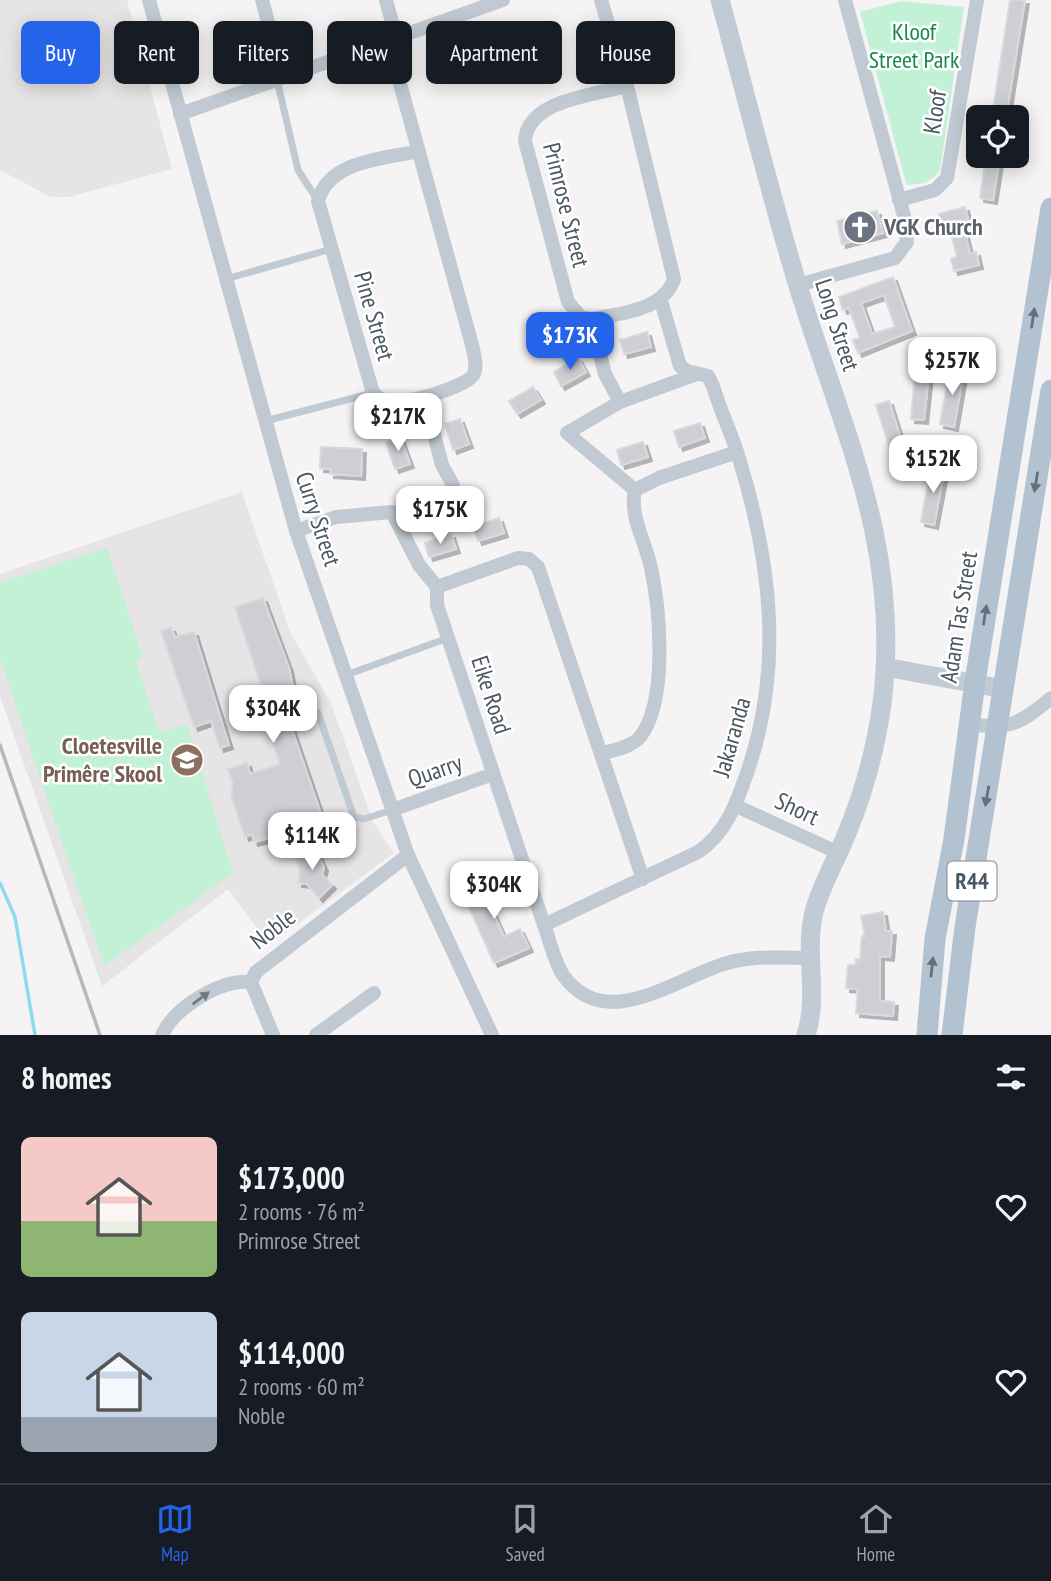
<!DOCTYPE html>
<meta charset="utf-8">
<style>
:root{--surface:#171b24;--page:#242831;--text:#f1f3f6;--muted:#9ea1a6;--line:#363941;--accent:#2563eb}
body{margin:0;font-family:"PT Sans Narrow",sans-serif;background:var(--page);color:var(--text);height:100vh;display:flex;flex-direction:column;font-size:26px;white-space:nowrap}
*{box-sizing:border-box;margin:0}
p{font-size:23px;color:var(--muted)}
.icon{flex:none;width:38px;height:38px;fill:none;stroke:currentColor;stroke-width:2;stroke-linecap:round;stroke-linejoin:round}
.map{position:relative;height:1035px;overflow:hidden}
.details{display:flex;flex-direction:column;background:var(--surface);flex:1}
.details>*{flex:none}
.hud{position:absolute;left:21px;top:21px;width:700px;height:63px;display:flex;gap:14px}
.controls{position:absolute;left:966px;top:105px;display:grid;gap:14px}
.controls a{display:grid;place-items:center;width:63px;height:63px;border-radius:10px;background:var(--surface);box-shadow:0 4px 18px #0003;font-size:35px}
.price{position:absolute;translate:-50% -60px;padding:0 16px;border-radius:14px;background:#fff;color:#222;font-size:23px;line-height:46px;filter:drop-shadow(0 2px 4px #0008)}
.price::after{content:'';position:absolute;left:50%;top:42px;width:21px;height:16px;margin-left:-10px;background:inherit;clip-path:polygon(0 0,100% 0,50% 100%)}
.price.current{background:var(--accent);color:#fff}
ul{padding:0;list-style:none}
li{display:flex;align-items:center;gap:21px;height:175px;padding:0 21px}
li span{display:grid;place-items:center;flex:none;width:196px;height:140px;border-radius:10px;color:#555}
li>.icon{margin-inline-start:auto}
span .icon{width:84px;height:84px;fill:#fffc;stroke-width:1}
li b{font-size:30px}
h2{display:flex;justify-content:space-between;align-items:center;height:84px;padding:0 21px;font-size:30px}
.tag{padding:0 24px;border-radius:10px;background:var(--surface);box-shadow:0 4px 18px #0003;font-size:24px;line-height:63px}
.tag.current{background:var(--accent);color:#fff}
.dock{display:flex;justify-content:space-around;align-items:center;height:98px;border-top:2px solid var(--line);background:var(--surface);font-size:19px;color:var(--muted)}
.dock a{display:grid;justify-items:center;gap:4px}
.dock .current{color:var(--accent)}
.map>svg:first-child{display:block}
.education{fill:#e6e4e5}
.green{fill:#c3f1d5}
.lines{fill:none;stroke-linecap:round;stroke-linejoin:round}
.stream{stroke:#90daee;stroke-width:3.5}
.building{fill:#cdcfd5;stroke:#d7d9de;stroke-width:2;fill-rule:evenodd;filter:url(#shadow)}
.lane{stroke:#c1cad2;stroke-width:7}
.street{stroke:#c1cad2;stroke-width:14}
.secondary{stroke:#c1cbd6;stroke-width:19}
.primary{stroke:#b3c2d1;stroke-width:21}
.rail{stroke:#b5b8bd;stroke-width:3.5}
.oneway{fill:#64717d}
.oneway2{fill:#6e7983}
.labels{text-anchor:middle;stroke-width:5;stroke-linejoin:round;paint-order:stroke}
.shield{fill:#fff;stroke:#808990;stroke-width:2}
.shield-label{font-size:23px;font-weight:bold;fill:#4a5661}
.park-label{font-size:24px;fill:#17864f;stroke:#fff}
.street-label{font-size:24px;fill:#4a5661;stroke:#fff}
.worship-label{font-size:24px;font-weight:bold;fill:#5b616d;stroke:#fff;text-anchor:start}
.education-label{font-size:24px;font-weight:bold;fill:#785e54;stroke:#fff;text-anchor:end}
</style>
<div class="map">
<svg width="1051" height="1035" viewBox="0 0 1051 1035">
<defs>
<filter id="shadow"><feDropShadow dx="4" dy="4" stdDeviation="0" flood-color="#0004"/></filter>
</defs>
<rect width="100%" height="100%" fill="#f5f3f3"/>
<g class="education">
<path d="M0,0H127L172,169L69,197H51L0,170Z"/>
<path d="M242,492L290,632L331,703L373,822L394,853L269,945L228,889L102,986L0,696V574Z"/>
</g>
<g class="green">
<path d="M901,1L964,7L940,170C931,183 922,184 907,185L905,179L860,12Z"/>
<path d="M107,548L143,658L136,661L159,733L187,724L233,873L104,966L0,659V583Z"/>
</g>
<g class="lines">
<path class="stream" d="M0,883L15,917L35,1035"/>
</g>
<g class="building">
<path d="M1010,0H1025L1006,117H992Z"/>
<path d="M986,156H1000L993,200L980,198Z"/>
<path d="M965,207L968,220L962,222L970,254L976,252L979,265L954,271L951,259L957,257L949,226L942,228L939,214Z"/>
<path d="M877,211L883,233L842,244L837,221Z"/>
<path d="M893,277L912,331L858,353L853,340L860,338L849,308L843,310L839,297ZM884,295L895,327L872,334L861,303Z"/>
<path d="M647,332L651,347L624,354L620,340Z"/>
<path d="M578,358L586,372L561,386L554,372Z"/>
<path d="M916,362L930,363L924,420L911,419Z"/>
<path d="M950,368L964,370L954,427L940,424Z"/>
<path d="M533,387L541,400L517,414L509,401Z"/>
<path d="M889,401L906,455L893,459L876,405Z"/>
<path d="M460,419L469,444L453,450L445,424Z"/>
<path d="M700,423L705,438L679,447L674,431Z"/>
<path d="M400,437L410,464L395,469L386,443Z"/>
<path d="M643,442L648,457L621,465L617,450Z"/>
<path d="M321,447L362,449L361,476L330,474L331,469L320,468Z"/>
<path d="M931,466L945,468L934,525L921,522Z"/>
<path d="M499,518L504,533L478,541L473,527Z"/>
<path d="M451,534L456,549L429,557L425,543Z"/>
<path d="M263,598L289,668L294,693L281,697L326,829L306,836L304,829L254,842L252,834L245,837L231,795L233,784L228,769L247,763L250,774L280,764L254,687L261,685L235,607Z"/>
<path d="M171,628L175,637L194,632L229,745L220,748L211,721L194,727L161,631Z"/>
<path d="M315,848L324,867L322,875L332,885L319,898L307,884L298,883L300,873L295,857Z"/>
<path d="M501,877L510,894L489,904L504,937L520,929L529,948L494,963L463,894Z"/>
<path d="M883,912L886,931H892L890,957L880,956V1001L894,1002L893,1016L856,1013L858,989L846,988L848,965H856V959L860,960L862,936L865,937L861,916Z"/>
</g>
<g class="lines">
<g class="lane">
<path d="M277,80L298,170L318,201"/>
<path d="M226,279L331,249"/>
<path d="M265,421L373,393"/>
<path d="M392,511L430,500"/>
<path d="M346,675L448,638"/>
<path d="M318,713L354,817L364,819L392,810"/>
</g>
<g class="street">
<path d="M149,0L296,531L408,855L492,1035"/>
<path d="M262,0L283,77"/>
<path d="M386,0L396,37"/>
<path d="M601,0L627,86L674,279C664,310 620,314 591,319L581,317L568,302L525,141C527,100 594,95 627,86"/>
<path d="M388,40L471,341C473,351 478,364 474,374C467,387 407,404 392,402C384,402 379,399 373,393L318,201C329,160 384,159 419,151"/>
<path d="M180,114L503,0"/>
<path d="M899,200L935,190L947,178L977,0"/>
<path d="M798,285L895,258L907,242L904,216L845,0"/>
<path d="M591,319L605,374L620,402"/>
<path d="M424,397L442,465L453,485"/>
<path d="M635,490L567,433L620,402L697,374"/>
<path d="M296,531L336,517L392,512L419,565L437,587"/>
<path d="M437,587V605L544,925C550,941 554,961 563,975C606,1035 675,978 727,963C753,955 785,958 812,958"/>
<path d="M437,587L518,558L529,559L538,567L643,879"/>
<path d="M969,724C1009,730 1020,724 1051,698"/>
<path d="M601,754C613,750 632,747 640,737C668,702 660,609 651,568C646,543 629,516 635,490L659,478L737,452"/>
<path d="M736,806L839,853"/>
<path d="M392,810L493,774"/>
<path d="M544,925L698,852C726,834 737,802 747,773C784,666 771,561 738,455C731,432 720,410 713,386L708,376L687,371L680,366L661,301"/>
<path d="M162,1035C175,1007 221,979 251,982"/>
<path d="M273,1035L251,982L256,972L408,855"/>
<path d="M316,1035L374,993"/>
</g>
<g class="secondary">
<path d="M720,0C746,95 769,191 798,286C842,429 902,548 882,703C876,747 864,792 847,833C837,859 821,885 814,912C804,953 819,995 806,1035"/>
<path d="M885,667L1004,689"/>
</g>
<g class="primary">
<path d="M927,1035L935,939L954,839L975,682L1051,208"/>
<path d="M952,1035L965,927L1051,390"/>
</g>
<path class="rail" d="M0,745L100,1035"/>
</g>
<defs><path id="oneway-solid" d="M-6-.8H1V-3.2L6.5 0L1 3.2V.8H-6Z" transform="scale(1.75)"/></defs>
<g class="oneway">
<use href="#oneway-solid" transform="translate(1033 318) rotate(-81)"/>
<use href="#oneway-solid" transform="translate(1036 482) rotate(99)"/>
<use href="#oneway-solid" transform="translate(985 615) rotate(-81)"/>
<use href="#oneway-solid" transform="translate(987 796) rotate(100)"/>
<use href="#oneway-solid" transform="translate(932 967) rotate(-84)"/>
</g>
<use class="oneway2" href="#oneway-solid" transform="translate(201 998) rotate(-37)"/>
<defs>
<symbol id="church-disc" viewBox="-11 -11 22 22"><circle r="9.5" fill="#6b7280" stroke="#fff"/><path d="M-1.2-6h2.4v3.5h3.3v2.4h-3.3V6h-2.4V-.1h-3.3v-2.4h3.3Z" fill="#fff"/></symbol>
<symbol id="school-disc" viewBox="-11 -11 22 22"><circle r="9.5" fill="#8d6e63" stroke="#fff"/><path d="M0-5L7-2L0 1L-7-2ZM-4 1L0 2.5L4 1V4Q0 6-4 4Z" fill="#fff"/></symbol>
</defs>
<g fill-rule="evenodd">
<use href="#church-disc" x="841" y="208" width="38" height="38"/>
<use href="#school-disc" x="168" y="741" width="38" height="38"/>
</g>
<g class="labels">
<rect class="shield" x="947.5" y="861.5" width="49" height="39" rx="5"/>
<g class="shield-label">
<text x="972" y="889">R44</text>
</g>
<g class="park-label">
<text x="914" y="40">Kloof<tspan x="914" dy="28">Street Park</tspan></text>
</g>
<g class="street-label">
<text transform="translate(935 112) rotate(-81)" y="8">Kloof</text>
<text transform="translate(566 205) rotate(76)" y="8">Primrose Street</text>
<text transform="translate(374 316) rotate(74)" y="8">Pine Street</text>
<text transform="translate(837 325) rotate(72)" y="8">Long Street</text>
<text transform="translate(318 519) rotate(72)" y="8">Curry Street</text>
<text transform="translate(959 617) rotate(-81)" y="8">Adam Tas Street</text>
<text transform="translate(491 695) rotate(72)" y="8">Eike Road</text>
<text transform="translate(732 737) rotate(-74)" y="8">Jakaranda</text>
<text transform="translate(435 771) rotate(-19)" y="8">Quarry</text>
<text transform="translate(797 809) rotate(25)" y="8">Short</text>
<text transform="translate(273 929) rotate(-38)" y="8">Noble</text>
</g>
<g class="worship-label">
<text x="884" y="235">VGK Church</text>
</g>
<g class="education-label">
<text x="162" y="754">Cloetesville<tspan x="162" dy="28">Primêre Skool</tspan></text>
</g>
</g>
</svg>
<div class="controls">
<a><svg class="icon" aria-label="locate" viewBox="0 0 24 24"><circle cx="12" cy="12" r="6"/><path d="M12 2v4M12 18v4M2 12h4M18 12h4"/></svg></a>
</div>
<b class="price current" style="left:570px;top:372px">$173K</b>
<b class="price" style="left:952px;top:397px">$257K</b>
<b class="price" style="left:398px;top:453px">$217K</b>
<b class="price" style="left:933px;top:495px">$152K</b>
<b class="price" style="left:440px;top:546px">$175K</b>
<b class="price" style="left:273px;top:745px">$304K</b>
<b class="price" style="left:312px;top:872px">$114K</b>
<b class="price" style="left:494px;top:921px">$304K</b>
<div class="hud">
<a class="tag current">Buy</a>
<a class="tag">Rent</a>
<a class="tag">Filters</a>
<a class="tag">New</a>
<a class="tag">Apartment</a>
<a class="tag">House</a>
</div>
</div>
<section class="details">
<h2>8 homes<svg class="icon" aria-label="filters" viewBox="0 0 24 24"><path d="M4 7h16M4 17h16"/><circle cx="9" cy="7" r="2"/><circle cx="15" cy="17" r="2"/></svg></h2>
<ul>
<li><span style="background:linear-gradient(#f6c9c9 60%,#8fb573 0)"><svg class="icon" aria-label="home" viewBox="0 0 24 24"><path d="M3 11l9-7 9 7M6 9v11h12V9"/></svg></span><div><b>$173,000</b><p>2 rooms · 76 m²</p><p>Primrose Street</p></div><svg class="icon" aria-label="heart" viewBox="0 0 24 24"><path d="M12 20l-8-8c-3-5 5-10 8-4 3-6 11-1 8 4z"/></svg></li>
<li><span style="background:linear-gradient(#c9d6e8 75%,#9aa5b1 0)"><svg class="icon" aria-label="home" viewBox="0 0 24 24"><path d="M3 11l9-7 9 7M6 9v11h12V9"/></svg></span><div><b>$114,000</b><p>2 rooms · 60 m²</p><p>Noble</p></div><svg class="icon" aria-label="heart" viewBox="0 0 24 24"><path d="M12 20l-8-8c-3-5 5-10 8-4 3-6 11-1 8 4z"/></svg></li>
</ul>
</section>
<nav class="dock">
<a class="current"><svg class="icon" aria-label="map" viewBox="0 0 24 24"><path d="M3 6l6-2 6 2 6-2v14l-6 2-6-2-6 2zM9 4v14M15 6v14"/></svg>Map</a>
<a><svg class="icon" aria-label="saved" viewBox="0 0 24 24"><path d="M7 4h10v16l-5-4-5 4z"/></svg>Saved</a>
<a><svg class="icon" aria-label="home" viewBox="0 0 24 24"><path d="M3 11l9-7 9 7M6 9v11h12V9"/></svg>Home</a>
</nav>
